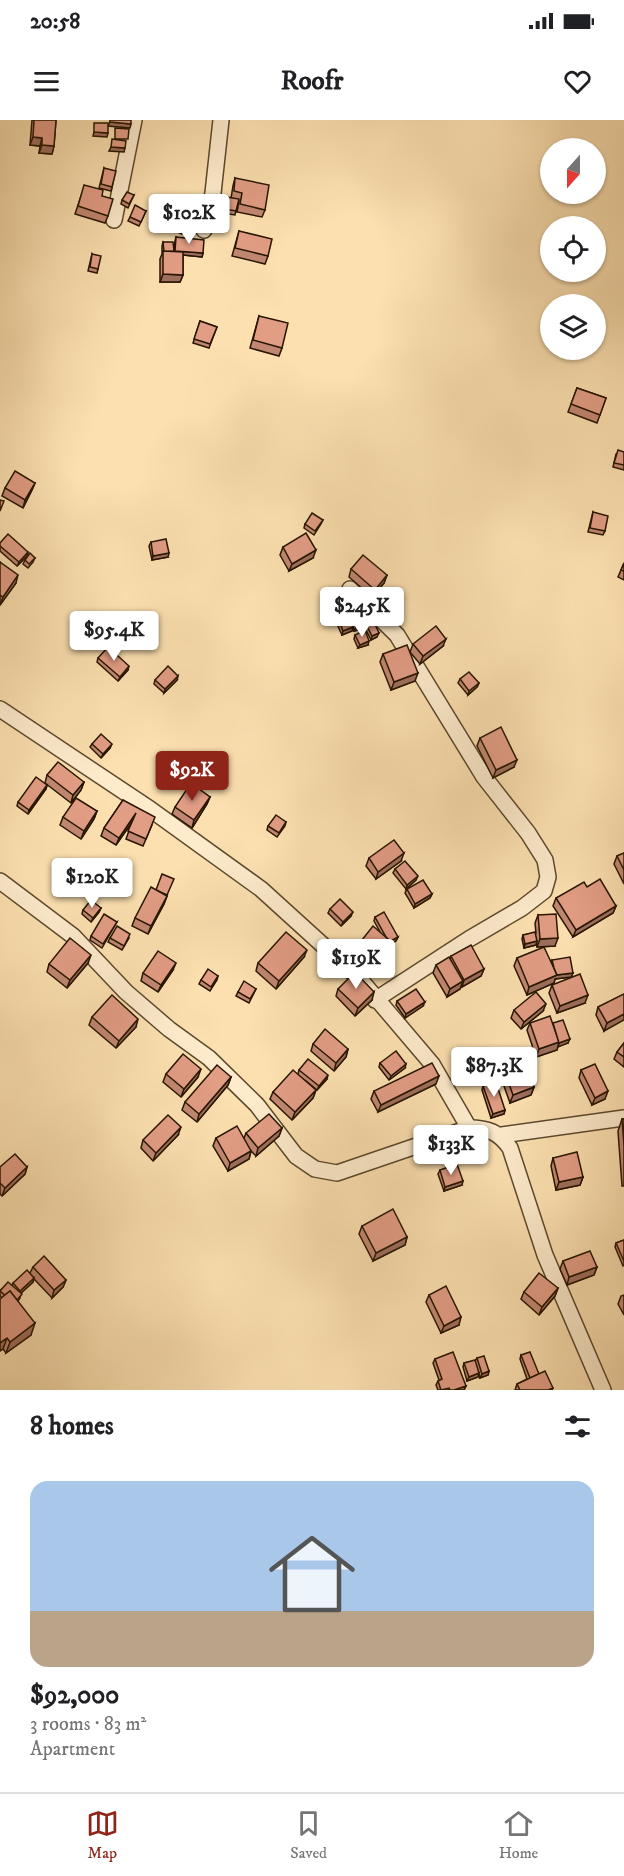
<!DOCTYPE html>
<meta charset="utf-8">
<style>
:root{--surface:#fff;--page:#f6f6f6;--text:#202124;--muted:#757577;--line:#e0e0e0;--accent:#8f2418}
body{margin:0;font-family:"IM FELL DW Pica",serif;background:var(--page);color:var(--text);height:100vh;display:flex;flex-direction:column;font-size:22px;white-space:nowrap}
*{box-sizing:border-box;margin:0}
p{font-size:20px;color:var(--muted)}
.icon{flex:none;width:33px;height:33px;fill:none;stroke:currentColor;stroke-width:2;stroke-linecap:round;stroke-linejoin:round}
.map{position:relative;height:1270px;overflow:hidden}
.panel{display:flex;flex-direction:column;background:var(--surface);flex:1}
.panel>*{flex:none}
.needle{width:39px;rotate:201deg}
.controls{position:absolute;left:540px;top:18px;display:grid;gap:12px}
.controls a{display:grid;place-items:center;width:66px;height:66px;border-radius:50%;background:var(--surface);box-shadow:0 2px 4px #0004;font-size:30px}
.price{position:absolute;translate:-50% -51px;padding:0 14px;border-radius:6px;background:#fff;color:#222;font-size:20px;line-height:39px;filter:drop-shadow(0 2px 3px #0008)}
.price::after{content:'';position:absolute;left:50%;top:36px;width:18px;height:14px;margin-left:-9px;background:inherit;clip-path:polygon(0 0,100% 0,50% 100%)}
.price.current{background:var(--accent);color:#fff}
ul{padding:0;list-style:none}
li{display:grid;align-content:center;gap:12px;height:318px;padding:0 30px}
li span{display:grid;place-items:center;height:186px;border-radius:18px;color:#555}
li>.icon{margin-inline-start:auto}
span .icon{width:108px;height:108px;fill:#fffc;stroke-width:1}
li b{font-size:26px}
h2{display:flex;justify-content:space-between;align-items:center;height:72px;padding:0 30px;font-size:26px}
.status{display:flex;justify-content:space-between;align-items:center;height:42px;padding:0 30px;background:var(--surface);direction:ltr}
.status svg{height:16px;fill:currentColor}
header{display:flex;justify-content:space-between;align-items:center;height:78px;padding:0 30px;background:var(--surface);font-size:27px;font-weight:800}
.menu{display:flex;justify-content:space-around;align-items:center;height:84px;border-top:2px solid var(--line);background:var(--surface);font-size:16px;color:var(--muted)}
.menu a{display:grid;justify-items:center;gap:3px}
.menu .current{color:var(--accent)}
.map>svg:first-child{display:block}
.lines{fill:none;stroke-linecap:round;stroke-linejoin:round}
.street-casing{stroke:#5c482c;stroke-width:18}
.street{stroke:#fdebcc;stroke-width:15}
.wall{fill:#c28772;stroke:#271500;stroke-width:1.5}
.shaded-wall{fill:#9e6e5d;stroke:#271500;stroke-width:1.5}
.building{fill:#e29d85;stroke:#271500;stroke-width:1.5}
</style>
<div class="status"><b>20:58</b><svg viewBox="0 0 49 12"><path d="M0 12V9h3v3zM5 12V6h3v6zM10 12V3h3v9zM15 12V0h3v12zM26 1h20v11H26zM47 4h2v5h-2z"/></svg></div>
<header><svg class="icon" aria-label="menu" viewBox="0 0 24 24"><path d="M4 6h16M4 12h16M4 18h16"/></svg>Roofr<svg class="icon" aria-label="heart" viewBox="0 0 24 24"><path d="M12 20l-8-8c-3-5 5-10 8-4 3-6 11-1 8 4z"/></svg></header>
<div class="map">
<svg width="624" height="1270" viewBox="0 0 624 1270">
<rect width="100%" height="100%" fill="#fce0b0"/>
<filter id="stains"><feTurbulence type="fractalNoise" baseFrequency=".00333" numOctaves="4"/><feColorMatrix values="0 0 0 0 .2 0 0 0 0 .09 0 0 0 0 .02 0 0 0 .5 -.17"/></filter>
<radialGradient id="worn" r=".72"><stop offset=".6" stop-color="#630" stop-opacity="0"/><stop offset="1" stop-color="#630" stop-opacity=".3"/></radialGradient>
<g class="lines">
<defs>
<g id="street">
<path d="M114,100L134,0"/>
<path d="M204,110L213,73L221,0"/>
<path d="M350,469L397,515L484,657L528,713L545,740L548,757L544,771L522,788L469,819L375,880"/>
<path d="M0,589L150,689L261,769L359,858L432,944L469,1008"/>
<path d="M0,761L73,816L126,872L169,909L209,938L257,985L296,1036L315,1049L337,1053L469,1008C488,1008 499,1012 510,1028L545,1135L603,1270"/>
<path d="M502,1015L624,998"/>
</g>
</defs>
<use href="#street" class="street-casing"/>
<use href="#street" class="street"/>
</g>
<g class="wall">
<path d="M32,0H56L54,26L52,34L39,33L40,26L30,25Z"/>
<path d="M104,48L112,67L111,71L99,68Z"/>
<path d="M235,58L265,90L262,97L237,92L239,81H238L235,95L222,93L226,77L231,78L233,66Z"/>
<path d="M82,73L102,76L108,96L105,103L75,94Z"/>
<path d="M134,75L128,88L121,84L122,80Z"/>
<path d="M146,91L139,106L128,101L130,97Z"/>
<path d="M174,106L185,108L182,114L173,110Z"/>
<path d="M239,111L268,136L265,144L232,136Z"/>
<path d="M176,117L203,133L202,137L183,135V155L180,162H160V139L162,134V126L163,122L174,132L175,121Z"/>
<path d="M92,134L98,149L97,153L88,151Z"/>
<path d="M259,196L282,228L279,236L250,228Z"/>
<path d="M200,201L217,207L209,228L193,223Z"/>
<path d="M577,268L606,278L597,303L568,292Z"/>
<path d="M624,332V350L613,347L616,334Z"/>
<path d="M35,363L32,370L23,388L2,376L5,368Z"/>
<path d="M593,392L605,411L603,415L588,412Z"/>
<path d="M323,400L321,404L314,415L304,408L305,404Z"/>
<path d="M151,422L168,437L152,440L149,426Z"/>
<path d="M0,423L28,432L27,436L17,446L0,431Z"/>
<path d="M283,427L313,438L289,451L280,435Z"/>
<path d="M35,438L33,442L28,448L23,444L25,440Z"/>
<path d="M0,442L16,463L0,485Z"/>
<path d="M624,443V460L618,457Z"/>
<path d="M351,449L387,455L384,463L372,477L349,457Z"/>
<path d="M352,493L372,503L377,517L371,520L366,510V508L354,511L353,508L352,511L342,515L336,502L338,498L353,506L350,497Z"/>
<path d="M355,515L368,525L358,528L354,519Z"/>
<path d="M413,524L443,526L420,544L410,532Z"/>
<path d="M383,534L415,561L391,570L380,542Z"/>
<path d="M98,538L128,550L118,561L97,542Z"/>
<path d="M460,559L479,563L477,567L468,575L458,563Z"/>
<path d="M155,560H177L164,573L154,564Z"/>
<path d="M480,618L514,647L493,658L477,626Z"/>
<path d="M92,624L110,628L101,638L90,627Z"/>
<path d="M47,655L84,662L81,670L71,683L45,663Z"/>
<path d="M47,665L46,669L28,694L17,686L18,682Z"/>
<path d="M210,677L207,684L192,708L172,694L175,687Z"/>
<path d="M123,680L152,705L143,726L126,719L132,702L116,725L101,716L104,708Z"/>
<path d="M97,691L94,699L81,719L60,705L63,697Z"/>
<path d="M286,702L285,706L277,717L267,710L268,706Z"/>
<path d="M624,733V764L614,744L617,736Z"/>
<path d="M369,738L401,741L376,759L366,746Z"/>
<path d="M395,749L416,760L406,769L393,753Z"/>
<path d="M587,767L616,786L613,793L573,817L553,786L556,778Z"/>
<path d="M407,769L432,774L430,778L414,788L405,773Z"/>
<path d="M167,776L164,784L148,814L132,806L135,798Z"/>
<path d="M101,788L99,792L91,802L82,794L83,790Z"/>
<path d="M330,789L351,796L341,806L328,793Z"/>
<path d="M538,795L555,826L537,827V823L536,825L524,828L522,819L523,815L536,813L535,803Z"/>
<path d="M375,797L398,817L396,821L387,826L367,851L351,837L354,830L380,812L374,801Z"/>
<path d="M117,802L102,828L90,820L91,816Z"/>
<path d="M110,818H129L122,830L108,822Z"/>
<path d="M451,836L484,849L481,856L462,867L461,866L460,869L447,877L433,853L436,845L450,839Z"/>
<path d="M304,837L276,869L256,851L258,843Z"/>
<path d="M517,838L551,843L552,840L573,853L571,857L555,859L554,863L527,875L514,846Z"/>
<path d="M88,843L67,868L47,852L49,844Z"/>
<path d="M173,850L158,872L141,861L143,853Z"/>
<path d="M218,856L217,860L210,871L199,864L201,860Z"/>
<path d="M552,865L585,883L557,893L549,873Z"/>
<path d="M256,869L249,883L236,876L238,872Z"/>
<path d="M338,869L372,880L355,896L336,876Z"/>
<path d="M624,874L604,911L596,895L598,887Z"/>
<path d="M397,881L423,886L405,898L396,885Z"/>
<path d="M514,890L543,891L521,909L511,898Z"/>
<path d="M92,897L136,907L116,928L89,905Z"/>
<path d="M530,903H553L568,923L558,926L557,930L536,937L527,910Z"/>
<path d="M624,923V947L614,939L617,932Z"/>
<path d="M313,924L348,929L346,937L334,951L311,931Z"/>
<path d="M380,943L405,948L389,960L379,947Z"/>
<path d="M502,944L534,967L531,975L510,983L499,952Z"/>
<path d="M299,950L327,959L317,970L305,960L316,970L313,978L292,1000L270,979L273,972L298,954Z"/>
<path d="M581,950L605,979L592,985L579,958Z"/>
<path d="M166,954L198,957L181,977L163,962Z"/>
<path d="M231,957L228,965L197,1002L182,990L185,982Z"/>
<path d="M436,964L378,992L371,979L374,971Z"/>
<path d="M483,966L505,990L504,994L491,998L482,970Z"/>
<path d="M622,999H624V1066H622L618,1011Z"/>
<path d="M282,1008L279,1016L256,1036L251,1031L249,1039L228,1051L213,1026L216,1018H244L246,1013Z"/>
<path d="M178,1015L153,1041L141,1028L143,1020Z"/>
<path d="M455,1019L469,1039L456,1041L453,1023Z"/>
<path d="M553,1038L583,1057L580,1065L556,1070L551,1046Z"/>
<path d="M0,1047H27L25,1054L2,1076L0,1074Z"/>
<path d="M440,1050L462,1065L444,1071L438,1054Z"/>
<path d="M362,1106L407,1117L405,1125L373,1141L359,1114Z"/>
<path d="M624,1120V1145L623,1146L615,1127L616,1123Z"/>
<path d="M563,1141L597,1147L594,1155L567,1165L560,1149Z"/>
<path d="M33,1147L66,1160L63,1167L52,1178L34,1159L33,1162L21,1173L20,1178L18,1181L31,1215L6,1233L3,1229L2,1178L0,1176V1170L12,1165L13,1163L30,1153Z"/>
<path d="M558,1168L555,1176L539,1195L521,1179L524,1172Z"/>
<path d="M429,1175L459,1205L441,1213L426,1182Z"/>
<path d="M624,1175V1195L618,1184L621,1176Z"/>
<path d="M521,1235L553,1268L552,1270H515L517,1264L527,1259L520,1239Z"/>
<path d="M477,1238L489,1251L488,1255L480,1258L479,1254L478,1257L467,1261L463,1247L464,1243L475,1241Z"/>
<path d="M435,1239L466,1266L464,1270H438L436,1265L438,1261L439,1260L433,1243Z"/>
</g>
<g class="shaded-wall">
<path d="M110,2L131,4L130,8L108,6Z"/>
<path d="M94,12L108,13L107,17L93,16Z"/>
<path d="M33,17L42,18L40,26L30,25Z"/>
<path d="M42,25L54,26L52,34L39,33Z"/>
<path d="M111,27L125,28L124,32L109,31Z"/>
<path d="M175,131L203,133L202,137L174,134Z"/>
<path d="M163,154L183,155L180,162H160Z"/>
<path d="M35,363L32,370L23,388L25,380Z"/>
<path d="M316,430L313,438L289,451L292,444Z"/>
<path d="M28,432L27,436L17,446L19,442Z"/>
<path d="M169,433L168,437L152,440L153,436Z"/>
<path d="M18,455L16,463L0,485L3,477Z"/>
<path d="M387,455L384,463L372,477L375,470Z"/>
<path d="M372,503L367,506L366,508L354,511L356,507Z"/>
<path d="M353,507L352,511L342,515L343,511Z"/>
<path d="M379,513L377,517L371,520L372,516Z"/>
<path d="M446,519L443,526L420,544L423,536Z"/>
<path d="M369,521L368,525L358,528L360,525Z"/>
<path d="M129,546L128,550L118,561L120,557Z"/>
<path d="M418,553L415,561L391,570L394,562Z"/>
<path d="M178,556L177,560L164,573L165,569Z"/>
<path d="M479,563L477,567L468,575L469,571Z"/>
<path d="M112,624L110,628L101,638L103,634Z"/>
<path d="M517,640L514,647L493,658L496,650Z"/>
<path d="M84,662L81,670L71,683L73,675Z"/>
<path d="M47,665L46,669L28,694L29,690Z"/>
<path d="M210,677L207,684L192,708L194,700Z"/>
<path d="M97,691L94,699L81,719L84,711Z"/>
<path d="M136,693L133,701L116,725L119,718Z"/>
<path d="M404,733L401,741L376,759L378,752Z"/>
<path d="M418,756L416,760L406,769L407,765Z"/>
<path d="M432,774L430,778L414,788L415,784Z"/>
<path d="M167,776L164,784L148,814L151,806Z"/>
<path d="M616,786L613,793L573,817L576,810Z"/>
<path d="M101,788L99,792L91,802L93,798Z"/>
<path d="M353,792L351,796L341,806L343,802Z"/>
<path d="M398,817L396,821L387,826L389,822Z"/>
<path d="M558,818L555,826L537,827L540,819Z"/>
<path d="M389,820L386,827L367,851L370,843Z"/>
<path d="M537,821L536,825L524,828L525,824Z"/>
<path d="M307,830L304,837L276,869L279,861Z"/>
<path d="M91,835L88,843L67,868L70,860Z"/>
<path d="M176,843L173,850L158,872L161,865Z"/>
<path d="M484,849L481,856L462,867L464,860Z"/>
<path d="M573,853L571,857L555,859L554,863L527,875L529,867L557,855Z"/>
<path d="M463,861L460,869L447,877L450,869Z"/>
<path d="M374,872L372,880L355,896L358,888Z"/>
<path d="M588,875L585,883L557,893L560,886Z"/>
<path d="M425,882L423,886L405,898L406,894Z"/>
<path d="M546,884L543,891L521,909L524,902Z"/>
<path d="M624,894V900L604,911L607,903Z"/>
<path d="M138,899L136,907L116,928L119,921Z"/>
<path d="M570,919L568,923L558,927L559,923Z"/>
<path d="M559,922L557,930L536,937L539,929Z"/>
<path d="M348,929L346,937L334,951L336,943Z"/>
<path d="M406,944L405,948L389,960L391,956Z"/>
<path d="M201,949L198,957L181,977L184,969Z"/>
<path d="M328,955L327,959L317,970L319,966Z"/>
<path d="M439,956L436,964L378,992L381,985Z"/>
<path d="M231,957L228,965L197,1002L199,994Z"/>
<path d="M534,967L531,975L510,983L513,975Z"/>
<path d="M316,970L313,978L292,1000L295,992Z"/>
<path d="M608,971L605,979L592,985L595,978Z"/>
<path d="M505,990L504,994L491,998L493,994Z"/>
<path d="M181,1007L178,1015L153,1041L156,1033Z"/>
<path d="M282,1008L279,1016L256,1036L258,1028Z"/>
<path d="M251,1031L249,1039L228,1051L230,1043Z"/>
<path d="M470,1035L469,1039L456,1041L457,1037Z"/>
<path d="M27,1047L25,1054L2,1076L5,1068Z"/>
<path d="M583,1057L580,1065L556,1070L559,1062Z"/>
<path d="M463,1061L462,1065L444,1071L445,1067Z"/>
<path d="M407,1117L405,1125L373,1141L376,1133Z"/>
<path d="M597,1147L594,1155L567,1165L569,1157Z"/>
<path d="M34,1158L33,1162L19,1175L20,1171Z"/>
<path d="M66,1160L63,1167L52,1178L54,1170Z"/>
<path d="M558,1168L555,1176L539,1195L542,1187Z"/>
<path d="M461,1197L459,1205L441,1213L444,1206Z"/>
<path d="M35,1203L31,1215L6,1233L10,1222Z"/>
<path d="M7,1218L3,1229L0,1231V1223Z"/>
<path d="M489,1251L488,1255L480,1258L482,1254Z"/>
<path d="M479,1253L478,1257L467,1261L469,1257Z"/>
<path d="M466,1266L464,1270H454Z"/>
</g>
<g class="building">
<path d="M34,0H56L54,26L42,25V18L33,17Z"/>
<path d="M110,0H131V4L110,2Z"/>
<path d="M94,3H108V13L94,12Z"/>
<path d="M115,8L129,9L128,19H115Z"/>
<path d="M112,19L126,21L125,28L111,27Z"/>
<path d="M104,48L116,51L112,67L101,64Z"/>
<path d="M235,58L269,65L265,90L240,84L242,73L234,71Z"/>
<path d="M84,65L103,70L102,76L113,79L108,96L78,86Z"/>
<path d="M127,72L134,75L129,84L122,80Z"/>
<path d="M226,77L239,79L236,91L224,89Z"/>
<path d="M135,85L146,91L141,102L130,97Z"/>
<path d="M178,99L187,104L183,110L174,106Z"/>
<path d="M239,111L272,119L268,136L235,128Z"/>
<path d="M176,117L204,120L203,133L175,131Z"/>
<path d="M163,122H173L174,131L164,132Z"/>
<path d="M163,131L183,132V155L163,154Z"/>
<path d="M92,134L101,136L98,149L90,147Z"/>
<path d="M259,196L288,203L282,228L253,220Z"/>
<path d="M200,201L217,207L210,224L194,219Z"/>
<path d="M577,268L606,278L600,295L571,284Z"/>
<path d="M618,330L624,332V345L614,343Z"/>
<path d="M15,351L35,363L25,380L5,368Z"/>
<path d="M0,380L4,381L0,391Z"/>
<path d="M593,392L608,396L605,411L590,408Z"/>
<path d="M312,393L323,400L315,411L305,404Z"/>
<path d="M306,413L316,430L292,444L283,427Z"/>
<path d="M8,414L28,432L19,442L0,426V423Z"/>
<path d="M166,419L169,433L153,436L151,422Z"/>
<path d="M30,433L35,438L29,444L25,440Z"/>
<path d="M363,435L387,455L375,470L351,449Z"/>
<path d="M0,442L18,455L3,477L0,475Z"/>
<path d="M624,443V451L621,450Z"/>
<path d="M368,488L372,503L356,507L352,493Z"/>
<path d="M348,494L353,507L343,511L338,498Z"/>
<path d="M374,502L379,513L372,516L367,506Z"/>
<path d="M436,506L446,519L423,536L413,524Z"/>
<path d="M365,510L369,521L360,525L355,515Z"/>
<path d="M407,525L418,553L394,562L383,534Z"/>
<path d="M108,527L129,546L120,557L98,538Z"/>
<path d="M168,546L178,556L165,569L155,560Z"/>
<path d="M469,552L479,563L469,571L460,559Z"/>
<path d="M501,607L517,640L496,650L480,618Z"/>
<path d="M101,614L112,624L103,634L92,624Z"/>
<path d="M58,642L84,662L73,675L47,655Z"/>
<path d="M36,657L47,665L29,690L18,682Z"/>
<path d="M191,663L210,677L194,700L175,687Z"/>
<path d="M76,678L97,691L84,711L63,697Z"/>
<path d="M123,680L155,697L146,719L128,711L136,693L119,718L104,708Z"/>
<path d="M276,695L286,702L279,713L268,706Z"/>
<path d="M394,720L404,733L378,752L369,738Z"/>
<path d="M624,733V750L617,736Z"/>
<path d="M405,741L418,756L407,765L395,749Z"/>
<path d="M162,754L174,759L167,775L156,770Z"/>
<path d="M600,759L616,786L576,810L556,778L584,762L587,767Z"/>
<path d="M423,760L432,774L415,784L407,769Z"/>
<path d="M151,767L167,776L151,806L135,798Z"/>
<path d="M340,779L353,792L343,802L330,789Z"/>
<path d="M91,780L101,788L93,798L83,790Z"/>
<path d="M384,792L398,817L389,822V820L386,817L375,797Z"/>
<path d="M104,794L117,802L103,824L91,816Z"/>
<path d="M556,794L558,818L540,819L538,795Z"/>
<path d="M117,806L130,814L124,826L110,818Z"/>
<path d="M373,806L389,820L370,843L354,830Z"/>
<path d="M286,812L307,830L279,861L258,843Z"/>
<path d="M535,812L537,821L525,824L523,815Z"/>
<path d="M70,818L91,835L70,860L49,844Z"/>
<path d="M471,825L484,849L464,860L451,836Z"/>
<path d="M544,827L557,855L529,867L517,838Z"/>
<path d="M158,831L176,843L161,865L143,853Z"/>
<path d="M449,837L463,861L450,869L436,845Z"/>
<path d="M570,837L573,853L556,855H557L554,848L552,840Z"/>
<path d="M208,849L218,856L211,867L201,860Z"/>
<path d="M355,852L374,872L358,888L338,869Z"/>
<path d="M580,854L588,875L560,886L552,865Z"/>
<path d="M244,861L256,869L250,879L238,872Z"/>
<path d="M416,869L425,882L406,894L397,881Z"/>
<path d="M536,872L546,884L524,902L514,890Z"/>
<path d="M624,874V894L607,903L598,887Z"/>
<path d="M112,875L138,899L119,921L92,897Z"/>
<path d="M550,896L559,922L539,929L530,903Z"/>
<path d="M563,900L570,919L559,923L553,903Z"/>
<path d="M325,909L348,929L336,943L313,924Z"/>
<path d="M624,923V937L617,932Z"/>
<path d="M396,931L406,944L391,956L380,943Z"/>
<path d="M183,934L201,949L184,969L166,954Z"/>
<path d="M523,937L534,967L513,975L502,944Z"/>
<path d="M308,939L328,955L319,966L299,950Z"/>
<path d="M432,943L439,956L381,985L374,971Z"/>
<path d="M595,944L608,971L595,978L581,950Z"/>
<path d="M217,945L231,957L199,994L185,982Z"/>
<path d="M293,950L316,970L295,992L273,972Z"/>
<path d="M496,962L505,990L493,994L483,966Z"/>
<path d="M269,994L282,1008L258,1028L246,1013Z"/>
<path d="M168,995L181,1007L156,1033L143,1020Z"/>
<path d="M622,999H624V1025Z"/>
<path d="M237,1006L251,1031L230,1043L216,1018Z"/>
<path d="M467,1017L470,1035L457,1037L455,1019Z"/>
<path d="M577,1032L583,1057L559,1062L553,1038Z"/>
<path d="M15,1034L27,1047L5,1068L0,1063V1047Z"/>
<path d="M457,1044L463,1061L445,1067L440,1050Z"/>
<path d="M393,1089L407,1117L376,1133L362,1106Z"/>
<path d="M624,1120V1141L616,1123Z"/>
<path d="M590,1131L597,1147L569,1157L563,1141Z"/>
<path d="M44,1136L66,1160L54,1170L33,1147Z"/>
<path d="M27,1150L34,1158L20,1171L13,1163Z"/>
<path d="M539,1153L558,1168L542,1187L524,1172Z"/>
<path d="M8,1162L22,1174L17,1180L10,1171L5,1175L0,1171Z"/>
<path d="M446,1166L461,1197L444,1206L429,1175Z"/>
<path d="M10,1171L35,1203L10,1222L7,1218L0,1223V1179Z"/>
<path d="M453,1232L466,1266L454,1270H450L449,1268L441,1270L438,1261L442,1259L435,1239Z"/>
<path d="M530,1232L539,1254L530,1258L521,1235Z"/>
<path d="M484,1236L489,1251L482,1254L477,1238Z"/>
<path d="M475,1240L479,1253L469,1257L464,1243Z"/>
<path d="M545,1251L553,1268L548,1270H520L517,1264Z"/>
</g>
<rect width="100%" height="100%" filter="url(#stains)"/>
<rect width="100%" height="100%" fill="url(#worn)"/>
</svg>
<div class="controls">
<a><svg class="needle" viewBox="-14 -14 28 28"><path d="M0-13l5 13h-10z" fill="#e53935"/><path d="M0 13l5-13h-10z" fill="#757577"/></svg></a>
<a><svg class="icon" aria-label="locate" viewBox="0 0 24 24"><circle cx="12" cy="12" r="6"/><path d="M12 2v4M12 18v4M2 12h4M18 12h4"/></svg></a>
<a><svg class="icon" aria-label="layers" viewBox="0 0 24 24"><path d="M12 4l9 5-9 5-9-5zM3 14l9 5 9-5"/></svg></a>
</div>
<b class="price" style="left:189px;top:125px">$102K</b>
<b class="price" style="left:362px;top:518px">$245K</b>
<b class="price" style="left:114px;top:542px">$95.4K</b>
<b class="price current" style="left:192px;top:682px">$92K</b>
<b class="price" style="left:92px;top:789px">$120K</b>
<b class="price" style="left:356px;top:870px">$119K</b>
<b class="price" style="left:494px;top:978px">$87.3K</b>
<b class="price" style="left:451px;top:1056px">$133K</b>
</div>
<section class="panel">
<h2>8 homes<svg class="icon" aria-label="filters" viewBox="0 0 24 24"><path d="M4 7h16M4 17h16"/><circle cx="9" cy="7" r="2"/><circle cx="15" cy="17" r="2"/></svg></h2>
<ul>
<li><span style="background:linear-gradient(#a9c7e8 70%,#b9a48a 0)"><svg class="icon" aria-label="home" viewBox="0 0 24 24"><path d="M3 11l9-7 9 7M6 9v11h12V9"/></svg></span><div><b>$92,000</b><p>3 rooms · 83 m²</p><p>Apartment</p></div></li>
</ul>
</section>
<nav class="menu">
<a class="current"><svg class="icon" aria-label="map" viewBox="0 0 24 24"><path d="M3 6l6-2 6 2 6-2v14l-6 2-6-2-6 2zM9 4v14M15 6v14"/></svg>Map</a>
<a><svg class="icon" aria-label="saved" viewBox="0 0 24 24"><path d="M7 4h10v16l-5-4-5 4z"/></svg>Saved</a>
<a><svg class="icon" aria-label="home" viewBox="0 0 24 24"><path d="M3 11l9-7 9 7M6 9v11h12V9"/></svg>Home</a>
</nav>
